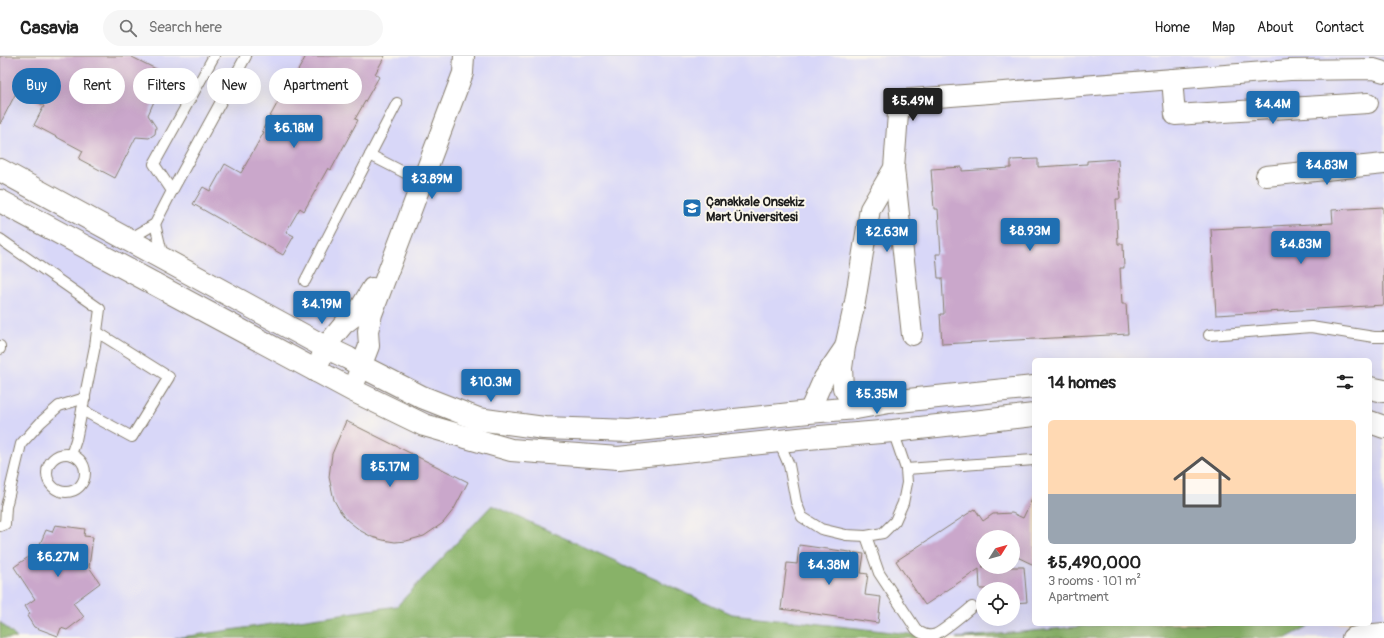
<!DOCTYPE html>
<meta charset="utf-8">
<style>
:root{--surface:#fff;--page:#f6f6f6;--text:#222;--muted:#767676;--line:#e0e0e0;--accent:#1f6fb2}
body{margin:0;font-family:Pangolin,sans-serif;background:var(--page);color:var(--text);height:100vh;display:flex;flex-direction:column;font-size:15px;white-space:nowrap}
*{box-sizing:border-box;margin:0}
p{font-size:13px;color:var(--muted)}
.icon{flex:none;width:22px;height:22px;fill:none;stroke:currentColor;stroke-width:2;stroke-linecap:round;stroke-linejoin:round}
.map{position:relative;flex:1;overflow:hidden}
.details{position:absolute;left:1032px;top:302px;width:340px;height:268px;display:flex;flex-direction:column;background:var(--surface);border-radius:6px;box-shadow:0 4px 16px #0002}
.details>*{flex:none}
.hud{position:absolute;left:12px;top:12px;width:380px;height:36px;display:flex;gap:8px}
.needle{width:26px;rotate:53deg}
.buttons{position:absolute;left:976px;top:474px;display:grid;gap:8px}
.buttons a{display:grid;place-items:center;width:44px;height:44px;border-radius:50%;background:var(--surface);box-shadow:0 4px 16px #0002;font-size:20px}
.price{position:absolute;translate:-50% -34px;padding:0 9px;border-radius:4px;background:var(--accent);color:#fff;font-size:13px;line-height:26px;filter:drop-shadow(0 1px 2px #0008)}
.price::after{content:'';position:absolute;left:50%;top:24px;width:12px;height:9px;margin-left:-6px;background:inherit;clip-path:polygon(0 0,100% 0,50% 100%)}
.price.active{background:#222;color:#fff}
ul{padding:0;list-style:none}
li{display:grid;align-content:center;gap:8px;height:212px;padding:0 16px}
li+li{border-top:1px solid var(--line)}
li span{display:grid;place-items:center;height:124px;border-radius:6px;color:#555}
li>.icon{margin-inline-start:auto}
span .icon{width:72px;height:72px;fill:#fffc;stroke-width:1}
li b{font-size:17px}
h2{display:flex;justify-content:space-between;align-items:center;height:48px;padding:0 16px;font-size:17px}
.pill{padding:0 14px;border-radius:18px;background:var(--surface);box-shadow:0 4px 16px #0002;font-size:14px;line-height:36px}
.pill.active{background:var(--accent);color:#fff}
header{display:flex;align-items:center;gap:24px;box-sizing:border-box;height:56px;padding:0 20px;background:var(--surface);border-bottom:1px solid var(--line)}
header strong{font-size:19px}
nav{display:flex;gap:22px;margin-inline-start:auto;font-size:14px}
.search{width:280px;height:36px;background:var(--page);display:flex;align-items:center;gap:10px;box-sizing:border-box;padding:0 14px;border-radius:22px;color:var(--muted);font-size:15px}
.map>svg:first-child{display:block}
.built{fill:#d8d7f8;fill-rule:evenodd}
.forest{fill:#88b268;stroke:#526742}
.building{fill:#caa7cb}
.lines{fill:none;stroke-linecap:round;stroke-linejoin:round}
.service-casing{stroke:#867d6d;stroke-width:12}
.minor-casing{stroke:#867d6d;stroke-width:22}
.tertiary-casing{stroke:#867d6d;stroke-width:24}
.service{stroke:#fff;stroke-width:10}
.minor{stroke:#fff;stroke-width:20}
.tertiary{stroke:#fff;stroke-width:22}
.labels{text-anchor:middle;stroke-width:4;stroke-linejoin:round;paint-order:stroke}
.poi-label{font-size:13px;font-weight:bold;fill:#1c1c1c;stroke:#fbf7ec;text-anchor:start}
</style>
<header>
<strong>Casavia</strong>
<div class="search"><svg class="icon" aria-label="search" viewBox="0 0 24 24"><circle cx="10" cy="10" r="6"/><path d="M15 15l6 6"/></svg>Search here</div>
<nav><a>Home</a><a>Map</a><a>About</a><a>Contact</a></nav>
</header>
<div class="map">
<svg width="1384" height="582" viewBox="0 0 1384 582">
<rect width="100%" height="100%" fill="#fbf7ec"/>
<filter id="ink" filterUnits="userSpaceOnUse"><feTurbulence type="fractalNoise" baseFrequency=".025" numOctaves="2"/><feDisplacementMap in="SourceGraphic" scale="8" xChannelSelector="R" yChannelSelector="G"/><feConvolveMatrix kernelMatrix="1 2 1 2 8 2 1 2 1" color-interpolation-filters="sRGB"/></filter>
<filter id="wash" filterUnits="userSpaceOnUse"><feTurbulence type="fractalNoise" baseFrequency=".012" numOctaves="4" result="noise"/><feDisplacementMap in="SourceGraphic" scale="16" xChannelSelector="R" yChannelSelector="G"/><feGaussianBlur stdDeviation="0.9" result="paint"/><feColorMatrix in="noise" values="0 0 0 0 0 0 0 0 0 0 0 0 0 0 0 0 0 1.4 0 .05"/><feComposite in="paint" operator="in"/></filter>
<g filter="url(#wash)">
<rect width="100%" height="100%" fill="#f1debe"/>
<path class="built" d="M0,0H1384V582H0ZM1034,304H1370V568H1034ZM983,481H1013V511H983ZM983,533H1013V563H983Z"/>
<g class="forest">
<path d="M492,449L732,558L945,582H175L397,550Z"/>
<path d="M0,566L17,582H0Z"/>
<path d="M1109,568H1313L1286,582H957Z"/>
</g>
<g id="blocks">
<g class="building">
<path d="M0,0H130L166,18L148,59L156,71L155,78L149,82L136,81L115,122L79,103L83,95L34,69L44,50L17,35L0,68Z"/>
<path d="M306,0H385L375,18L379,21L355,63L358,64L331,114L328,112L304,155L300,152L286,176L294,180L283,199L193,148L203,131L210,135L225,108L241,117L264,76L262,75L289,26L291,27Z"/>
<path d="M1038,103V111L1087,108V105L1118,103L1120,143H1116L1118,188H1123L1124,212H1120L1122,248H1126L1128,278L942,288L940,258H944L942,222H938L936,198H941L938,153H934L931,113L962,111V115L1011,112V104Z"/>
<path d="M1383,151L1384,249L1216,259L1211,173L1333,167L1332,154Z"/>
<path d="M346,365L468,426L454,453L443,467L424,480L406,485L395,486L383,484L372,481L361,475L347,464L340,455L334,444L329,421L332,398Z"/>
<path d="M1034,439V509L1013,499V481H983V510L982,511H1024L1027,546L1013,547V533H980L979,513L925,549L896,505L975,453L983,465L993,458L1012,457L1023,462Z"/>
<path d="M55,469L85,473L84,480L93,481L89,511L100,527L73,547L84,561L67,574L61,572L58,580L34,571L27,560L30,558L25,550L35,543L14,511L37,495L46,474L52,476Z"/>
<path d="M799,489L864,498L861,517L868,518L865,539L881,541L878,567L781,553L787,507L797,508Z"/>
</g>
</g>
</g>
<g filter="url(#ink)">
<use href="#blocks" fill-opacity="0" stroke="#867d6d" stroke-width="1"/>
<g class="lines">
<defs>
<g id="service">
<path d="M370,99L417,123"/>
<path d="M172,135L154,108L214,0"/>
<path d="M155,168L163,201"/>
<path d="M0,183L100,253L95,290L76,384L71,399"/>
<path d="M128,184L155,168L172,135L246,0"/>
<path d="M305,225L397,47"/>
<path d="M1209,279L1311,271L1374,281H1384"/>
<path d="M0,290V293"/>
<path d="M82,354L132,381L169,321L97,276"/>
<path d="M779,386L789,409L796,446L802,461L821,473L846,479L866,480L883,477L895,465L903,447L907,427L906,413L893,375"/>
<circle cx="66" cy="417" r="19"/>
<path d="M906,413L1034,404"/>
<path d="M0,470L5,468L6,451L21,388L41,366L59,350L85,342"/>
<path d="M866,480L879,517L916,573C921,578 929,581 936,578C946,573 963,558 972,551"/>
</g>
<g id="minor">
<path d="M1172,23L1175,59L1368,47"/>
<path d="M894,112L912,279"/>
<path d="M1266,120L1384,108"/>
<path d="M316,316L325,291L344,268L356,259L372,232"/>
<path d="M352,334L369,290L368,275L372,258L463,17L464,0"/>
<path d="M856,352L843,332L842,312L845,291L855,246L870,153L894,112L899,44L1290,14L1374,13L1384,16"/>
<path d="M809,356L824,322L843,294"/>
<path d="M1352,582L1364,579L1384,577"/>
</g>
<g id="tertiary">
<path d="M0,114L325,291L348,302L361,310L422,341L478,363L544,372L630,375L809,356L856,352L889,346L1034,331"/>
<path d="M0,145L352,334L424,369L511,394L618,402L808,382L893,375L1034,359"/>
<path d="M1370,332L1384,335"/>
<path d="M1370,366L1384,371"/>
</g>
</defs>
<use href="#service" class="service-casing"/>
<use href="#minor" class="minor-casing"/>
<use href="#tertiary" class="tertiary-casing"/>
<use href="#service" class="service"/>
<use href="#minor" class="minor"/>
<use href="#tertiary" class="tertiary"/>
</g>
</g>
<defs>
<symbol id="university-square" viewBox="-11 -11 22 22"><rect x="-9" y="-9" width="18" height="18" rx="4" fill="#1f6fb2" stroke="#fbf7ec"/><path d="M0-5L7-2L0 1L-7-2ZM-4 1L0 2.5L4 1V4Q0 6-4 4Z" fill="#fff"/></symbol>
</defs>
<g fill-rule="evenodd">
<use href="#university-square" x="681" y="141" width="22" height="22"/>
</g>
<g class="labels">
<g class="poi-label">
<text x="706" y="150">Çanakkale Onsekiz<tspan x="706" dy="15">Mart Üniversitesi</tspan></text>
</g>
</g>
</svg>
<div class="buttons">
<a><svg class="needle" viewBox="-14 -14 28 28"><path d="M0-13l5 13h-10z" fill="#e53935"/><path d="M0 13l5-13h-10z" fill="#767676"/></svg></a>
<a><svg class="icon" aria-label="locate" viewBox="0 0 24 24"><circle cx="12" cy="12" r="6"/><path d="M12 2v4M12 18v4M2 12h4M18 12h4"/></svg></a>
</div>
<b class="price active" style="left:913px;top:66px">₺5.49M</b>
<b class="price" style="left:1273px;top:69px">₺4.4M</b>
<b class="price" style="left:294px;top:93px">₺6.18M</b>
<b class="price" style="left:1327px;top:130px">₺4.83M</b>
<b class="price" style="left:432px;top:144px">₺3.89M</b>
<b class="price" style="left:1030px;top:196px">₺8.93M</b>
<b class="price" style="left:887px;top:197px">₺2.63M</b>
<b class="price" style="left:1301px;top:209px">₺4.83M</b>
<b class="price" style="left:322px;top:269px">₺4.19M</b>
<b class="price" style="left:491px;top:347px">₺10.3M</b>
<b class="price" style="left:877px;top:359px">₺5.35M</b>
<b class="price" style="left:390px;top:432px">₺5.17M</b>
<b class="price" style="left:58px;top:522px">₺6.27M</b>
<b class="price" style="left:829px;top:530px">₺4.38M</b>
<div class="hud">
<a class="pill active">Buy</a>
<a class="pill">Rent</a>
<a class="pill">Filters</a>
<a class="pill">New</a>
<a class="pill">Apartment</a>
</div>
<section class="details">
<h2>14 homes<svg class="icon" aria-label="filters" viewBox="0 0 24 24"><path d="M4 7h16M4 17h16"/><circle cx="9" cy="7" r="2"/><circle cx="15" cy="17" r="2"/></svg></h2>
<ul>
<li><span style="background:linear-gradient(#ffd9b3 60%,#9aa5b1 0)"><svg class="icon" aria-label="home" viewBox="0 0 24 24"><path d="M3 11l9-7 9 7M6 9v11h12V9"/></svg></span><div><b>₺5,490,000</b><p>3 rooms · 101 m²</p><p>Apartment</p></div></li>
</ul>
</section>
</div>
